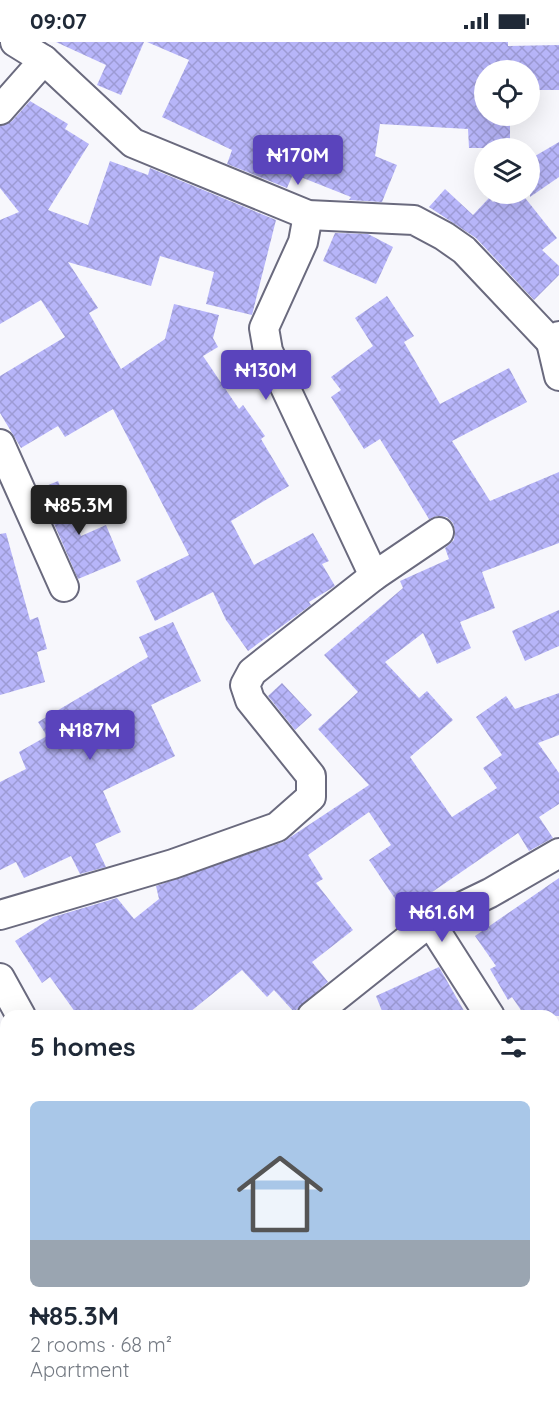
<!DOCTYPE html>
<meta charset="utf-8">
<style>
:root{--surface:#fff;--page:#f6f6f7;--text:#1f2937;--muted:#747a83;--accent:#5a44bc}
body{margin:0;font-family:Quicksand,sans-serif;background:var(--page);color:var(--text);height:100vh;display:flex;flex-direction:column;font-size:22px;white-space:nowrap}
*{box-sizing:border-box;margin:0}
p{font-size:20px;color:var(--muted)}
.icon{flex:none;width:33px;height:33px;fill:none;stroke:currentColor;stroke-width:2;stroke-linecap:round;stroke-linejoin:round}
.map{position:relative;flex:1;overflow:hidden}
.details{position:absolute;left:0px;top:968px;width:560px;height:404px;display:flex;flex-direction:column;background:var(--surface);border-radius:18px 18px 0 0;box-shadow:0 6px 24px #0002}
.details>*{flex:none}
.controls{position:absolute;left:474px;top:18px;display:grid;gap:12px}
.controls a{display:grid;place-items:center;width:66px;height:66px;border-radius:50%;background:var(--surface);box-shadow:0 6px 24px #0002;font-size:30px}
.price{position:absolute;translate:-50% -51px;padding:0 14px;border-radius:6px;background:var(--accent);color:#fff;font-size:20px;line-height:39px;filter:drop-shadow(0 2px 3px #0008)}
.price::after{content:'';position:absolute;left:50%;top:36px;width:18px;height:14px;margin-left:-9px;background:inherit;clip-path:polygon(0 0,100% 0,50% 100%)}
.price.selected{background:#222;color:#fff}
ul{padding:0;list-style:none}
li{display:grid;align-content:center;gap:12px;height:318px;padding:0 30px}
li span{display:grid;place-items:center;height:186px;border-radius:9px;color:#555}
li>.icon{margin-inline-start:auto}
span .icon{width:108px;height:108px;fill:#fffc;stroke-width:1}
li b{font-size:26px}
h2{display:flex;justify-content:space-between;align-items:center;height:72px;padding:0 30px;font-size:26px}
.status{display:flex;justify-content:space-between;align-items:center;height:42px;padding:0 30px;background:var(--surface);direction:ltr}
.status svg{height:16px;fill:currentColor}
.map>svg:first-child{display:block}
.building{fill:url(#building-cross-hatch)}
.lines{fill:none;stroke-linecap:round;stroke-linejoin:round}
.street-casing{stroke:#6a6a7e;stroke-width:32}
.street{stroke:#fff;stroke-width:28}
</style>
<div class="status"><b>09:07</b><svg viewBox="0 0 49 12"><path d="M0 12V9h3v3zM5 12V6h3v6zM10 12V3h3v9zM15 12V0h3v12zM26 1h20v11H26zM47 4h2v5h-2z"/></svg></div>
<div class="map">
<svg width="559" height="1370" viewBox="0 0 559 1370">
<defs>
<pattern id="building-cross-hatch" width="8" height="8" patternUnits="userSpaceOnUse" patternTransform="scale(1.5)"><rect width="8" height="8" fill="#b7b5f9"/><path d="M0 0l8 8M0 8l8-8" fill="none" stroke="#9d9bd5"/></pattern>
</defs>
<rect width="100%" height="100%" fill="#f7f7fc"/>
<g class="building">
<path d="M56,0H144L121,53L97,43L106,23Z"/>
<path d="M147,0H508V4L559,3V48H530V28H484V74H510V106H469L468,87L380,82L375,114L397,123L382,160L349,158L351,155L293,132L287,146L227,122L232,108L162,75L189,18Z"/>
<path d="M30,59L68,82L65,87L89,102L48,168L88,183L110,119L148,133L150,126L276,178L252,273L206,262L214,230L160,214L151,244L68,220L98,266L89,271L121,327L165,297L174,262L219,273L213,296L218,305L203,314L239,367L243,363L265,394L261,397L289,444L231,479L254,523L313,491L329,519L322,522L335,544L309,560L311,563L248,609L226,578L213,550L155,579L136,539L189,513L113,367L65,395L58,384L21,406L0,371V334L65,295L41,258L0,282V178L19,170L0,146V84L12,79Z"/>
<path d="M559,100V135L530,155V117Z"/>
<path d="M445,147L473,173L489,156L493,160L504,152H522L557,196L542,208L559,224V233L534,258L476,196L429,165Z"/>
<path d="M335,191L368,192L393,205L376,242L323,219Z"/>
<path d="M387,254L414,294L404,300L440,362L509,326L527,360L452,399L490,459L559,430V501L482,530L495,566L460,580L471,606L437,622L423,591L385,620L419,656L427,649L453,678L410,715L452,775L497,746L483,726L502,713L476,675L506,654L515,667L559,651V693L538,701L559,731V762L539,775L553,796L529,809L518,791L422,857L426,864L408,876L369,818L391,803L369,770L308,813L323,837L316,841L353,888L312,920L328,940L294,970L274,948L267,955L242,928L185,974H78L50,935L42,941L15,899L53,875L117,856L134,877L159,857L156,844L283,800L369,743L318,687L358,650L324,613L403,546L400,539L449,517L445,506L454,498L455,489L453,481L447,475L437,474L429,477L380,397L364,407L331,355L341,348L331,335L373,304L355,276Z"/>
<path d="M58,439L81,494L106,483L121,519L78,537L39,447Z"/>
<path d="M6,491L30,578L38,575L47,607L37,610L45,640L0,653V492Z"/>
<path d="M559,568V604L525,619L512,589Z"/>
<path d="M173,580L201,639L151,663L175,714L103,749L121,790L95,802L106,825L80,832L71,814L24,836L16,820L0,828V740L26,727L19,710L47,694L38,680L148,615L139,595Z"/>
<path d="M282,641L312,673L295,688L268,654Z"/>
<path d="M559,836V974H525L512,955L508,958L490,927L496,924L475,894Z"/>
<path d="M439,925L467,974H384L376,954Z"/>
</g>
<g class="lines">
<defs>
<g id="street">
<path d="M15,0L44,18L133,101L308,173L414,178L444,194L464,208L551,300"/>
<path d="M0,68L44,18"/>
<path d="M308,173L303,200L264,286L268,309L374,534"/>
<path d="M559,294L551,300L559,334"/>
<path d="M0,402L64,545"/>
<path d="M0,873L173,822L277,785L311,755V734L250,658L245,643L252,630L374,534L439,490"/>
<path d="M430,880L490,974"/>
<path d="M0,936L21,974"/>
<path d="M312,974L430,880L490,851L559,811"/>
<path d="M554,1073L559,1082"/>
<path d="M342,1365L344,1370"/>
</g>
</defs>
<use href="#street" class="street-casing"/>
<use href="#street" class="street"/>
</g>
</svg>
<div class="controls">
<a><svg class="icon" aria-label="locate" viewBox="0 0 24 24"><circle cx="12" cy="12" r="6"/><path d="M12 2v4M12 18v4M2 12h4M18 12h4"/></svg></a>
<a><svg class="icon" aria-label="layers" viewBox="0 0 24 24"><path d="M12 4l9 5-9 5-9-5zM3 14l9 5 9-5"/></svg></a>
</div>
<b class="price" style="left:298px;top:144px">₦170M</b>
<b class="price" style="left:266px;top:359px">₦130M</b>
<b class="price selected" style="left:79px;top:494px">₦85.3M</b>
<b class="price" style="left:90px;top:719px">₦187M</b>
<b class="price" style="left:442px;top:901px">₦61.6M</b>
<section class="details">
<h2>5 homes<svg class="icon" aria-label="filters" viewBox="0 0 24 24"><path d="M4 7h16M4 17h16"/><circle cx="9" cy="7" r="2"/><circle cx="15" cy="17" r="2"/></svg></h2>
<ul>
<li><span style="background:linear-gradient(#a9c7e8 75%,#9aa5b1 0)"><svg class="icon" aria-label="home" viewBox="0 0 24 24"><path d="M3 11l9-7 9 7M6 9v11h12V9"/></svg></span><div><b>₦85.3M</b><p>2 rooms · 68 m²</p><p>Apartment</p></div></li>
</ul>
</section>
</div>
